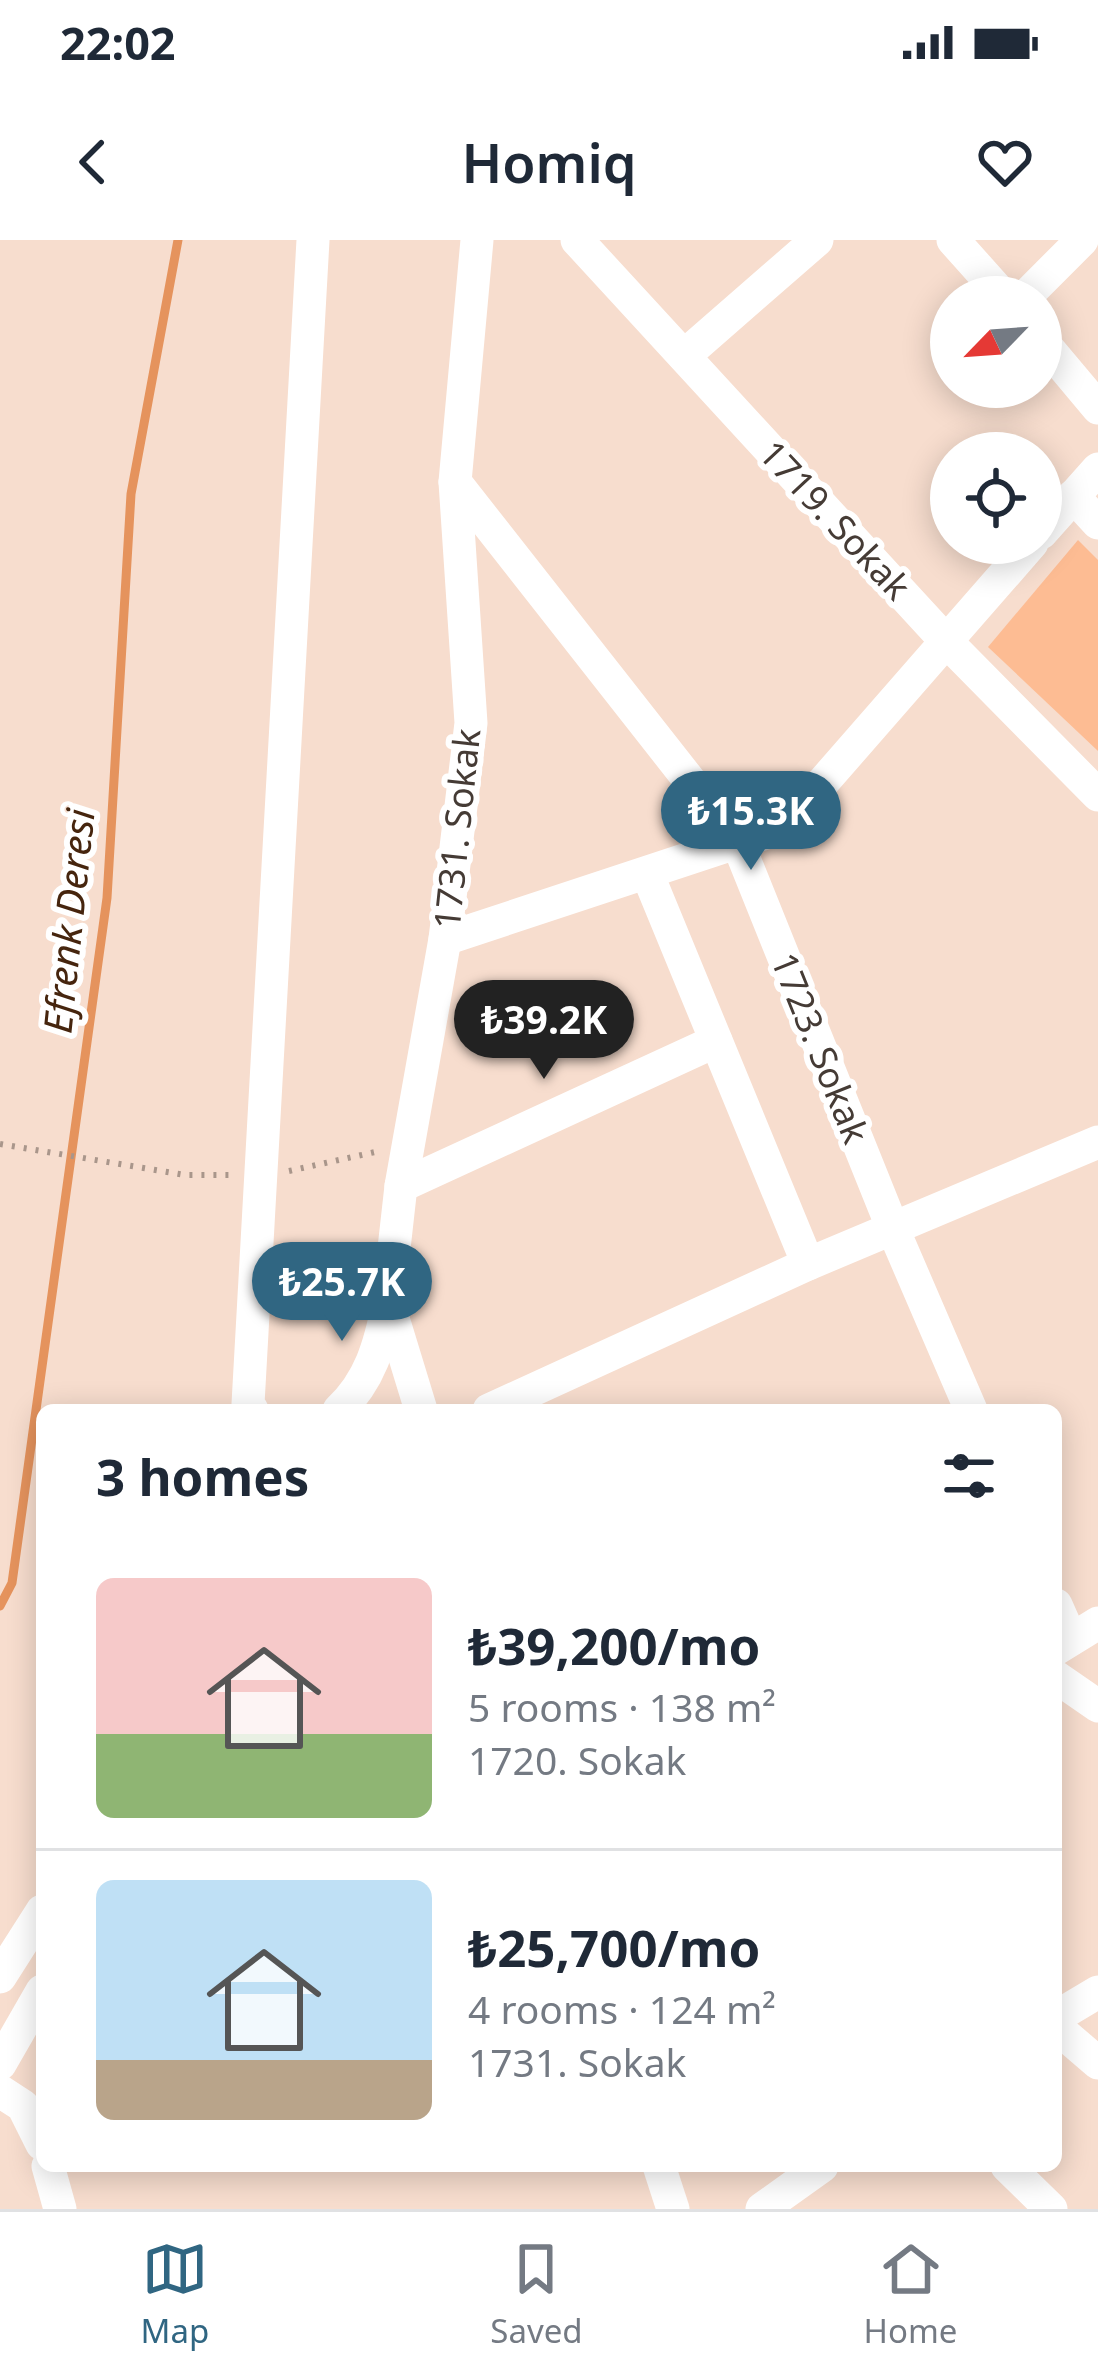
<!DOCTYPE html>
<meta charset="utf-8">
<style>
:root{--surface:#fff;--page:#f2f2f3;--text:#1f2937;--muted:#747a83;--line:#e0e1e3;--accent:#306682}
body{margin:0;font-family:"Noto Sans",sans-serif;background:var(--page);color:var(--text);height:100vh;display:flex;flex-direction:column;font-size:45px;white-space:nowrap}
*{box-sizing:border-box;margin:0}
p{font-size:39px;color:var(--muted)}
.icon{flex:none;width:66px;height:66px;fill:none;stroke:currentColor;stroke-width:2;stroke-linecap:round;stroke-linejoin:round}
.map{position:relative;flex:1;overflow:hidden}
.details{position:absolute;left:36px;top:1164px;width:1026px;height:768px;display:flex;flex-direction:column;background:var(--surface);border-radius:18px;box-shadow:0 6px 30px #0003}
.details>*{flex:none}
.needle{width:78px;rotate:245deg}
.buttons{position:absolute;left:930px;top:36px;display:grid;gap:24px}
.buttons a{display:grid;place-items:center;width:132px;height:132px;border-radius:50%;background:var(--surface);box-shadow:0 6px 30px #0003;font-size:60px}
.price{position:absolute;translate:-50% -102px;padding:0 27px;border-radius:42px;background:var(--accent);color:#fff;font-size:39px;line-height:78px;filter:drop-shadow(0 3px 6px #0008)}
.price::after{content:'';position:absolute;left:50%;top:72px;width:36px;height:27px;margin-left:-18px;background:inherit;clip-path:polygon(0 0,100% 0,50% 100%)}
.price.active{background:#222;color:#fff}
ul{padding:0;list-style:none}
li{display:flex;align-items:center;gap:36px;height:300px;padding:0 60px}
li+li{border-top:3px solid var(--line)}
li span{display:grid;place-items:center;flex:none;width:336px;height:240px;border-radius:18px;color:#555}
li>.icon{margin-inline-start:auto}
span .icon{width:144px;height:144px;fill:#fffc;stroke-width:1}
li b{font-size:51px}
h2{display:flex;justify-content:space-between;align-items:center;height:144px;padding:0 60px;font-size:51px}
.status{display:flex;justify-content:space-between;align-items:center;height:84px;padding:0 60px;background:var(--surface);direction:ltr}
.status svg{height:33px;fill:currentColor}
header{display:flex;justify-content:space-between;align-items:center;height:156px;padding:0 60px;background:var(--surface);font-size:54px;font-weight:600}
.menu{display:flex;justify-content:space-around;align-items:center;height:168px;border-top:3px solid var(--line);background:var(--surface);font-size:33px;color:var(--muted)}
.menu a{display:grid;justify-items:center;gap:6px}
.menu .active{color:var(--accent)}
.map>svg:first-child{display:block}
.green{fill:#fdbc93}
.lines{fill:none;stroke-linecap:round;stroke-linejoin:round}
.stream{stroke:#e5935d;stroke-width:9}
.path{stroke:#a9968b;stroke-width:6;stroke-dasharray:3 9;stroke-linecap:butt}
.minor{stroke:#fff;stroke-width:33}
.labels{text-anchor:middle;stroke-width:12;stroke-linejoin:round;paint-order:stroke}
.street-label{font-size:36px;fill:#453b35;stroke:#fff}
.water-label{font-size:39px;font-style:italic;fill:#46250e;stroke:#fff}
</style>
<div class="status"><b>22:02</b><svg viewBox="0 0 49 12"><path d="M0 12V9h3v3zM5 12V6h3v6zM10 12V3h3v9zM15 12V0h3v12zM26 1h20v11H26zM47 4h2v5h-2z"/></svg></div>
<header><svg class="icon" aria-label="back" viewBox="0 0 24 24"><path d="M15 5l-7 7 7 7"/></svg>Homiq<svg class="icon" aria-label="heart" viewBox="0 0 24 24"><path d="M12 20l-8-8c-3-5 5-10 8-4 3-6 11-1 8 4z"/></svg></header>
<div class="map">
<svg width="1098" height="1969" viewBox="0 0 1098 1969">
<rect width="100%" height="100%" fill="#f7ddce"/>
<path class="green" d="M1078,300L1098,320V511L988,407Z"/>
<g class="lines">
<path class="stream" d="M0,1366L12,1343L107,658L131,254L178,0"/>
<g class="path">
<path d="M0,904L185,935H234"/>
<path d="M289,931L375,912"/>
</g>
<g class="minor">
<path d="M577,0L945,400L1098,555"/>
<path d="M953,0L1004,57"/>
<path d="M1025,57L1082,0"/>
<path d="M1041,100L1098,168"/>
<path d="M684,116L817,0"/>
<path d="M455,242L737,601L893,989L971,1170"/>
<path d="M1073,256L1098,283"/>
<path d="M1041,293L1098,229"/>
<path d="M647,633L808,1024"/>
<path d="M445,699L784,587L1032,303"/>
<path d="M401,946L716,801"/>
<path d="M252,1170L248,1164L313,0"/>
<path d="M339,1170C370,1141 380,1105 388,1064"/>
<path d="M421,1170L388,1062L401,946L445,699L471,483L455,242L477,0"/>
<path d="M489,1170L808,1024L1098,902"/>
<path d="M1056,1365L1071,1399"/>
<path d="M1056,1409L1098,1383"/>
<path d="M1056,1437L1098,1466"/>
<path d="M0,1737L42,1671"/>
<path d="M1056,1777L1098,1752"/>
<path d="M1056,1787L1098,1823"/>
<path d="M0,1824L42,1751"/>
<path d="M0,1851L23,1866L42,1904"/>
<path d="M48,1926L60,1969"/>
<path d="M659,1926L673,1969"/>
<path d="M1007,1926L1051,1969"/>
<path d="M762,1969L822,1926"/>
</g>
</g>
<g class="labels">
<g class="street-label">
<text transform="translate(835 280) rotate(47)" y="13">1719. Sokak</text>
<text transform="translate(457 589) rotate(-84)" y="13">1731. Sokak</text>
<text transform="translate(820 808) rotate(68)" y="13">1723. Sokak</text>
</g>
<g class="water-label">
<text transform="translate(69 681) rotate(-84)" y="14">Efrenk Deresi</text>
</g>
</g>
</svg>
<div class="buttons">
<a><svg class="needle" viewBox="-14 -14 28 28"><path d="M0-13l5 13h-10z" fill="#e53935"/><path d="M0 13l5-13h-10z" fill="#747a83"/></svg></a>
<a><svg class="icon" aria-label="locate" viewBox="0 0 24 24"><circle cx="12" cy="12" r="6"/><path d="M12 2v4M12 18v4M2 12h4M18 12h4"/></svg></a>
</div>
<b class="price" style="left:751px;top:633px">₺15.3K</b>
<b class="price active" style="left:544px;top:842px">₺39.2K</b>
<b class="price" style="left:342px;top:1104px">₺25.7K</b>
<section class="details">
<h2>3 homes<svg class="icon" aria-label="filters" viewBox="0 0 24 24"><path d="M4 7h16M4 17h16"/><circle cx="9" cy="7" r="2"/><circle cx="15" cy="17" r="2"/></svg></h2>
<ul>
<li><span style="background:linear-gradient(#f6c9c9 65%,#8fb573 0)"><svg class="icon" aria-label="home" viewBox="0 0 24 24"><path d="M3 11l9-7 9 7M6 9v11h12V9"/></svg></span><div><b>₺39,200/mo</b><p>5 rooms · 138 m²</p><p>1720. Sokak</p></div></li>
<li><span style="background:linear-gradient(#bfe0f5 75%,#b9a48a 0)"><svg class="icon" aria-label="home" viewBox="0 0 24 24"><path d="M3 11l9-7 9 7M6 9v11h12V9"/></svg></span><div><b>₺25,700/mo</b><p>4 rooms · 124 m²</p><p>1731. Sokak</p></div></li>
</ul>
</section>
</div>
<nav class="menu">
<a class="active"><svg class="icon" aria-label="map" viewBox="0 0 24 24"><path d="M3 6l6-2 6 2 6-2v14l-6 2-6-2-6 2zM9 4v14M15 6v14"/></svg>Map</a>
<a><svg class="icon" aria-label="saved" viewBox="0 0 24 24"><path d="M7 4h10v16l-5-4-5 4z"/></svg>Saved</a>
<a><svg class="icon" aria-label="home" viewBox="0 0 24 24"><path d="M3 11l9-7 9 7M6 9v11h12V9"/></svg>Home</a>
</nav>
